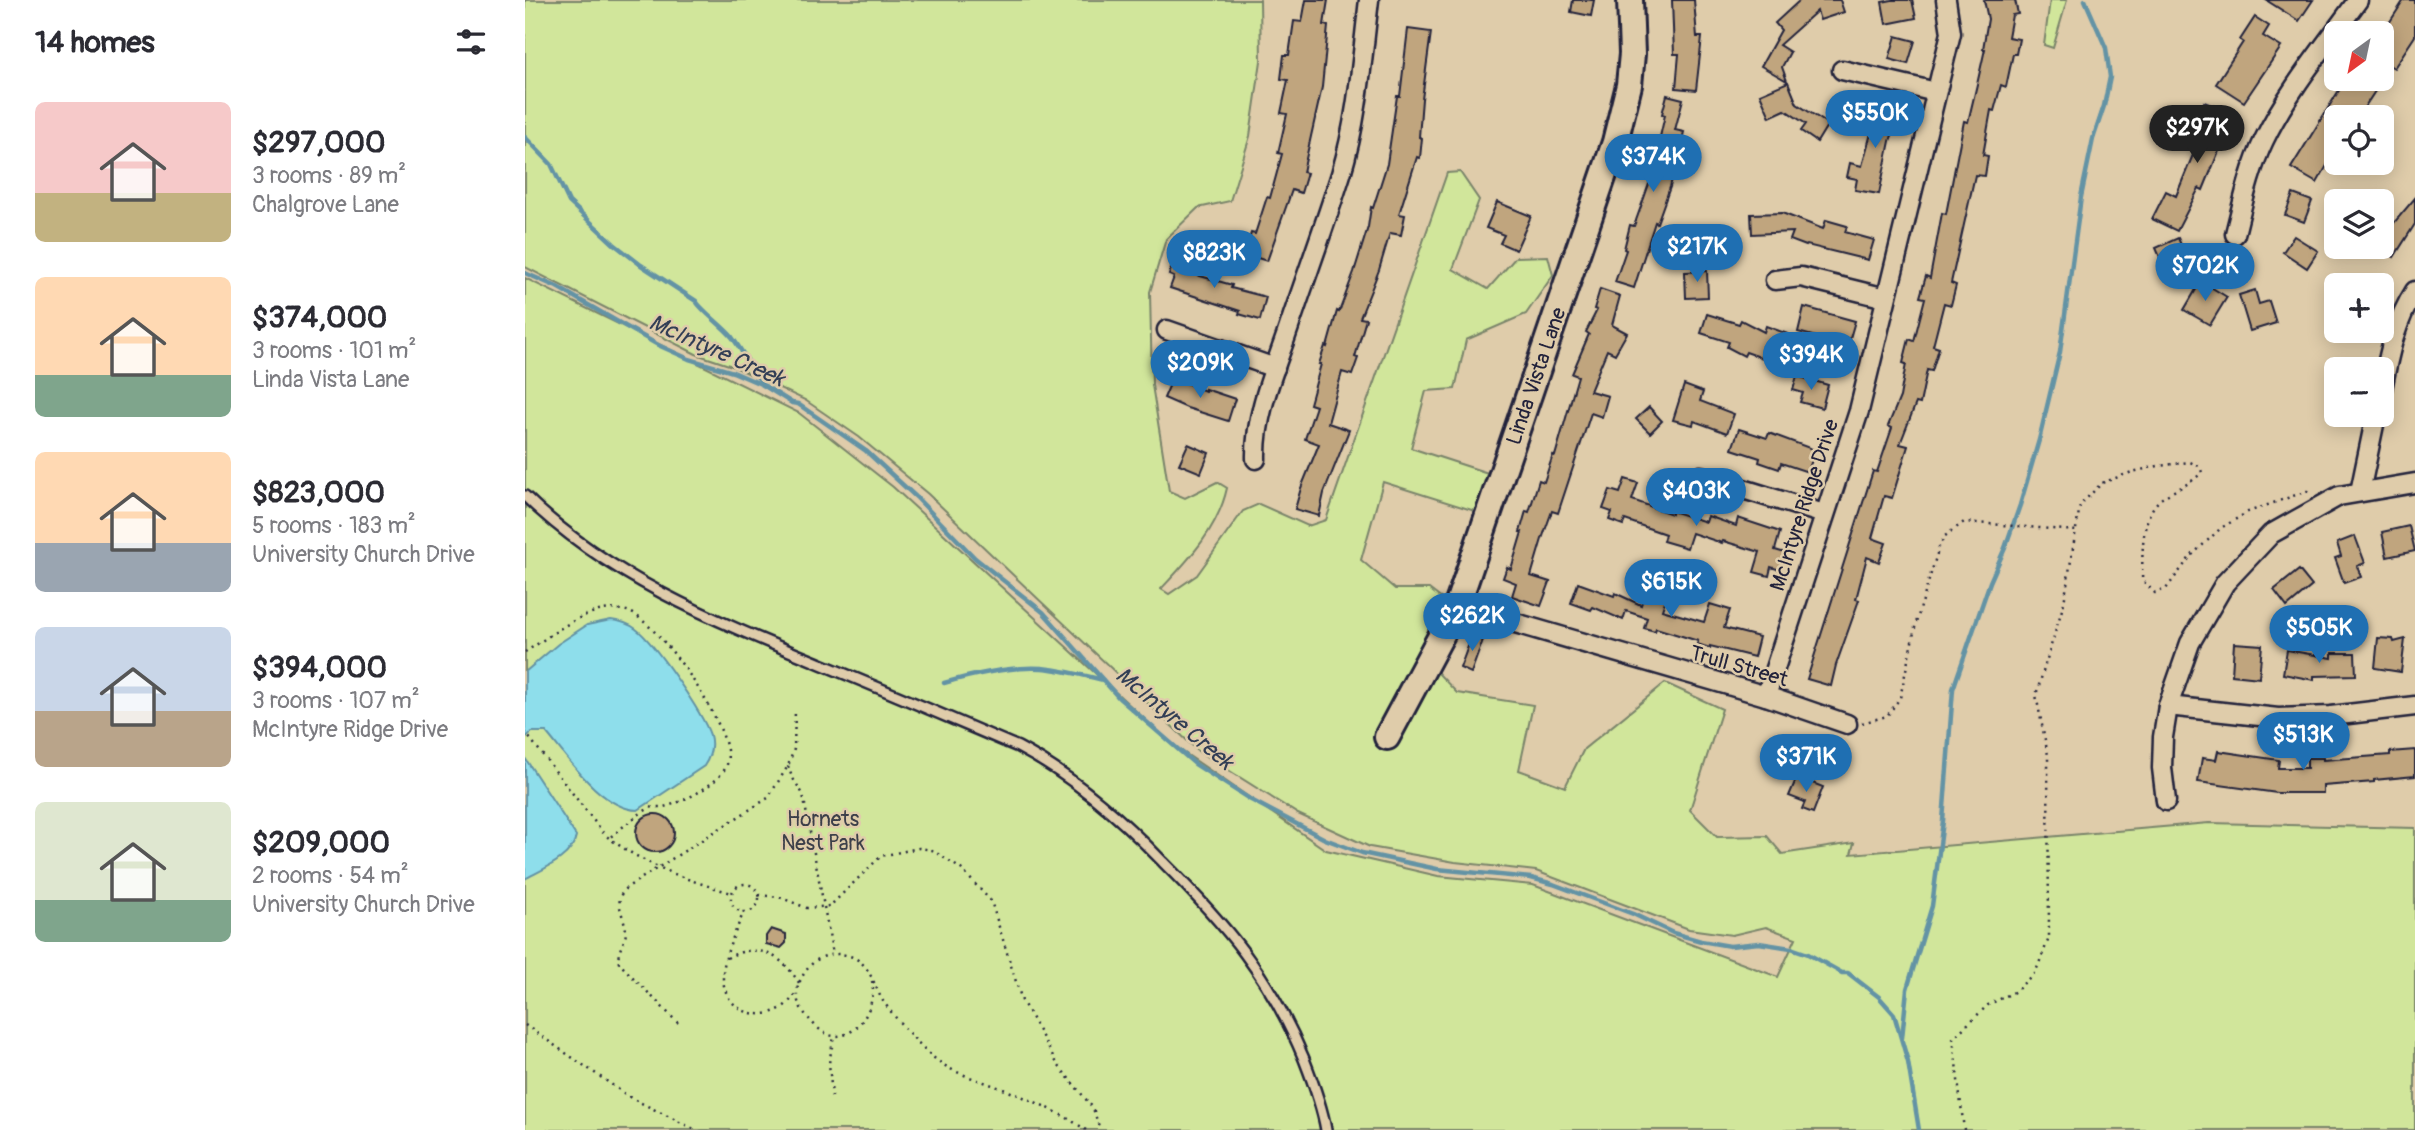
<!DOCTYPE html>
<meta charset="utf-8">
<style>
:root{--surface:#fff;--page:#f7f7f7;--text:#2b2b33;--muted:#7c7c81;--accent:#1f6fb2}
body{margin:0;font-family:Pangolin,sans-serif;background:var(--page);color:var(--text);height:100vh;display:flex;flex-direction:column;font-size:26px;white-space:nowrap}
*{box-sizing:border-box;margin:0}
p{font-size:23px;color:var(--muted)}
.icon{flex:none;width:38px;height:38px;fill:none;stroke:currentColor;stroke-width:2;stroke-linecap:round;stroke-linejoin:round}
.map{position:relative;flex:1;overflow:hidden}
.panel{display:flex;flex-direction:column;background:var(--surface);width:525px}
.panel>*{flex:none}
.needle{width:46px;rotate:213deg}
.controls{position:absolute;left:1799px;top:21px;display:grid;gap:14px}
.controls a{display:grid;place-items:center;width:70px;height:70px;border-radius:10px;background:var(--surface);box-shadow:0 4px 18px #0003;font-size:35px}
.price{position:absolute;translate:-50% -60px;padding:0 16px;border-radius:24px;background:var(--accent);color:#fff;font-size:23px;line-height:46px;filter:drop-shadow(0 2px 4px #0008)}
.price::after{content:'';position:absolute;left:50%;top:42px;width:21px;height:16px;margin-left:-10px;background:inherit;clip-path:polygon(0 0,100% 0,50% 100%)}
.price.active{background:#222;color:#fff}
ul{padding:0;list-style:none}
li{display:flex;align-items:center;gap:21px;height:175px;padding:0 35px}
li span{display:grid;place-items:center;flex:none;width:196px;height:140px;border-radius:10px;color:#555}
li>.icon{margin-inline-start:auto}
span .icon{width:84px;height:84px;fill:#fffc;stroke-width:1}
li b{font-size:30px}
h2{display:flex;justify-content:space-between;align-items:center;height:84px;padding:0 35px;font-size:30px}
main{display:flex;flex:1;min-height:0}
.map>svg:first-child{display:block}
.green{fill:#d1e69b;stroke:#7a846b;stroke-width:2}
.water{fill:#8edeeb;stroke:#6393a5;stroke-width:2}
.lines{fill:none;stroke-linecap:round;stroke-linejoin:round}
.stream{stroke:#6393a5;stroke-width:4.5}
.building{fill:#c0a57e;stroke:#22223b;stroke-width:2}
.lane-casing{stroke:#22223b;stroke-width:14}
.street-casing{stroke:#22223b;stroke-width:23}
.secondary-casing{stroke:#22223b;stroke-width:30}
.path{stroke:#22223b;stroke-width:2.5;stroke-dasharray:2 5;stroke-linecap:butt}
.lane{stroke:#dfccaa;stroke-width:9}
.street{stroke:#dfccaa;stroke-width:18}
.secondary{stroke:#dfccaa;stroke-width:24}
.labels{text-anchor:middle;stroke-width:5;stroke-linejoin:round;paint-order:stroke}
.street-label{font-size:21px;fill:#22223b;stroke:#dfccaa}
.park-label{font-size:21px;fill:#3c3f49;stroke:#dfccaa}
.water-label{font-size:23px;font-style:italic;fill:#323e55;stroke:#dfccaa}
</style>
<main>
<section class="panel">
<h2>14 homes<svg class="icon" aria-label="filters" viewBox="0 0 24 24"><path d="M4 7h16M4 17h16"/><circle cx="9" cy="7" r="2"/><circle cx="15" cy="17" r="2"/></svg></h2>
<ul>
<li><span style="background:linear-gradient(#f6c9c9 65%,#c2b280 0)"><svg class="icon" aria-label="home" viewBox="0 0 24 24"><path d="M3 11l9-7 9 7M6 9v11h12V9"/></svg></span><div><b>$297,000</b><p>3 rooms · 89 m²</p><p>Chalgrove Lane</p></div></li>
<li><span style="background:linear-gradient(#ffd9b3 70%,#7fa58c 0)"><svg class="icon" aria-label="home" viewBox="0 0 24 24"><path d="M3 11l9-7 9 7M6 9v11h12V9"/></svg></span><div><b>$374,000</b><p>3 rooms · 101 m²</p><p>Linda Vista Lane</p></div></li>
<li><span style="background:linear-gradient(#ffd9b3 65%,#9aa5b1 0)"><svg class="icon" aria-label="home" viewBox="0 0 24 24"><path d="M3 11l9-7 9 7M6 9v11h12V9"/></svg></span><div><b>$823,000</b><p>5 rooms · 183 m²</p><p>University Church Drive</p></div></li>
<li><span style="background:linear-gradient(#c9d6e8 60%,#b9a48a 0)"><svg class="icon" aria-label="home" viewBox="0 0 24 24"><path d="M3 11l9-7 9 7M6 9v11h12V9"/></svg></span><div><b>$394,000</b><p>3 rooms · 107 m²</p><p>McIntyre Ridge Drive</p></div></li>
<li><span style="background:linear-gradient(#dfe7d0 70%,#7fa58c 0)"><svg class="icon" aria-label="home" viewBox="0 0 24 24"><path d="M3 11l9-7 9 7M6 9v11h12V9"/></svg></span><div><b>$209,000</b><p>2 rooms · 54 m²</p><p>University Church Drive</p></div></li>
</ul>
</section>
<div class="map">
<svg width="1890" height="1130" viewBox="0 0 1890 1130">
<rect width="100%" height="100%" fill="#dfccaa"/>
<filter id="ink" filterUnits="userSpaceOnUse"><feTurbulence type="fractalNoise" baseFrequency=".0143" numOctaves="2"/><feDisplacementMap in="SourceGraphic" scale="14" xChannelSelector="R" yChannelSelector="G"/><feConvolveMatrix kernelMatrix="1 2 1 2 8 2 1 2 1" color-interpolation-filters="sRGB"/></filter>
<g filter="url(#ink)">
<g class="green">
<path d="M0,0H735L736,61L725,136L705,201L673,208L641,239L625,292L627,385L644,491L660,498L692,482L702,488C693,529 664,559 636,589L644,594L672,575L718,511L734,504L783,526L801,520L922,173L935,172L954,200L928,269L963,289L991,257L1023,256L1028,275L1001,314L941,340L930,389L901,391L886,448L966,474L953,512L858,482L836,560L870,589H904L918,600L910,670L932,693L1008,705L994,770L1040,787L1059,749L1140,683L1197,709L1165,810L1192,837L1242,836L1257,854L1329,843L1326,854L1684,823L1890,828V1130H0V278L274,413L368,487L648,745L801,850L913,876L1008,885L1253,977L1271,938L1241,927L1207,935L1164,929L1011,871L930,862L845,847L773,814L673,751L403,494L334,437L280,400L210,367L171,354L0,267Z"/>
<path d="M1525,0H1542L1528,48L1519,45Z"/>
</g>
<g class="water">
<path d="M86,620C96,621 103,623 111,629C129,642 178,714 185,735C188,746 185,757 179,766L113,810C76,809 43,758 21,732H7L0,738V672L33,644L62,625Z"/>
<path d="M0,758L51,836C47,858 18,869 0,879Z"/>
</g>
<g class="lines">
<g class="stream">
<path d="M0,137L26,164L44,202L89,244L116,265L171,301C177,311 198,326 207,337C218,352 227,369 238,385"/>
<path d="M0,273L32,287L133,345L164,359L208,372L238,385L267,403L273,404L341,451L391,497L450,558L518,612L594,698L670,764L726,800L800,839L837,853L912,869L1006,878L1028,884L1108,914L1148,933L1176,941L1205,946L1234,943L1266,948L1283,954L1317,973H1323L1354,997L1369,1014L1383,1062L1394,1130"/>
<path d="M419,683C447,675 488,666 517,668C538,670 558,675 578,680"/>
<path d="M1377,1038L1382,989L1407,906L1418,821L1428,689L1465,582L1480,548L1495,505L1514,440L1535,352L1556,197L1568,139L1579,106L1585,77L1581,48L1560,0"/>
</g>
</g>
<g class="building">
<path d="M781,0H803L799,25L803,26L797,87L778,172L782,173L776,193L767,190L742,261L720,254L726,233L730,234L742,197L745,198L757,154L753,153L762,114L756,113L763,80L756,79L759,55H764L769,21L777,22Z"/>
<path d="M1048,0H1069L1066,16L1046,12Z"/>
<path d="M1147,0H1169L1172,37H1177L1171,90L1151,88L1154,54H1149Z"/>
<path d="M1275,0H1315L1319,12L1295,20L1292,11L1254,45L1265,52L1257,67L1262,81L1236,66L1256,30L1250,23Z"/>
<path d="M1367,0H1387L1391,18L1361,24L1357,2Z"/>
<path d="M1459,0H1490L1493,14L1487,15L1483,37L1494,39L1491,54H1488L1481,87L1476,85L1469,111L1466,110L1458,155L1463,156L1460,176L1450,175L1426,283L1431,285L1426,305L1419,303L1408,346L1414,348L1407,371L1402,370L1395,404L1391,403L1375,444L1383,446L1367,498L1359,496L1347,538L1361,543L1354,562L1342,557L1331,599L1334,600L1311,665L1306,686L1282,679L1348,471L1352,472L1367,428L1363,426L1375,397L1381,364L1378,363L1384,339L1389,341L1400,298L1395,297L1401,276L1405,278L1417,213L1421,214L1439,121L1443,122L1453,80L1460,49H1458L1463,19Z"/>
<path d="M1741,0H1788L1774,21Z"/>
<path d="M1879,0H1890V36L1869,68L1857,61V34Z"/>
<path d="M1730,17L1744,26L1738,36L1756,47L1719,102L1691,84L1718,42L1715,40Z"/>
<path d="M883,29L906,32L897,99L894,137L897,138L895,158L892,157L874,214L880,215L876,235L865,233L854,270L835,318L841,319L830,357L833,358L827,375L817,372L803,423L824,430L799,493L794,516L770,509L776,488L794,444L780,439L791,406L785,404L796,364H794L800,346L802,347L812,311L814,312L829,272L843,227L846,207L848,208L862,164L872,96H875Z"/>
<path d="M1371,36L1390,41L1383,64L1364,59Z"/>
<path d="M1821,79H1858L1833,117H1811V150L1792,183L1766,168Z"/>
<path d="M1263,82L1272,104L1303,124L1292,142L1276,131L1281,124L1260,110L1245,117L1235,94Z"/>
<path d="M1142,95L1158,99L1150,130L1159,132L1145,187L1132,223L1130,222L1109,288L1090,282L1101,250L1099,249L1105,225L1109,226L1125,181L1140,115L1137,114Z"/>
<path d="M1679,102L1712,115L1701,142L1698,141L1678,190L1674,188L1652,231L1627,219L1641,191L1651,196L1677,133L1669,130Z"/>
<path d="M1345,103L1375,113L1365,141L1354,194L1330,190L1332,179L1322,177L1325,163L1337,166L1348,126L1338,122Z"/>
<path d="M1768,194L1787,201L1779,222L1760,215Z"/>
<path d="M1890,198V224L1869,257L1857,249V217L1868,224Z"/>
<path d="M972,202L1006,216L991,250L975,243L979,235L961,228Z"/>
<path d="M1257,213L1298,229L1301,220L1322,226L1320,232L1349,240L1343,260L1282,245L1281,246L1265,240L1268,232L1227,234L1226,214Z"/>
<path d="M1199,228L1216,241L1202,259L1185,246Z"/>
<path d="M1769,236L1793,251L1782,268L1758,252Z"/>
<path d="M1653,238L1667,270L1645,280L1631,248Z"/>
<path d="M650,256L671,263L668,274L707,285L706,288L741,297L735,320L714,314L715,311L645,288L649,277L644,275Z"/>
<path d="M1182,271L1183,297L1161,298L1160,272Z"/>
<path d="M1676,281L1702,297L1685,325L1659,310Z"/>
<path d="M1075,289L1095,296L1087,325L1102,333L1090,354L1082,350L1065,391L1083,396L1077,417L1066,413L1033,513L1027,511L1017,539L1006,576L1025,582L1016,606L987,596L991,583L978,578L982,567L986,569L997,532H995L1001,511L1004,512L1014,480L1019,482L1028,455L1030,456L1053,376L1047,374L1064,334L1061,332L1072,310L1069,309Z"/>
<path d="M1730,290L1734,304L1744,301L1751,323L1725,331L1714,295Z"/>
<path d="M1279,307L1330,321L1321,352L1301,346L1302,340L1273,332Z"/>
<path d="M1182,314L1214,324L1216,320L1239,332L1241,326L1263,334L1255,355L1249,353L1246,361L1221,352L1219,356L1202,347L1204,342L1176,333Z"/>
<path d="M1272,376L1303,385L1297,408L1275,402L1278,393L1268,390Z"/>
<path d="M648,377L680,391V389L710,399L703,421L662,408L639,398Z"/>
<path d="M1159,385L1178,392L1175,401L1209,414L1202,433L1169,421L1168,425L1148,420Z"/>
<path d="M1124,407L1137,421L1125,433L1111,419Z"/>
<path d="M1214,429L1242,438L1244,433L1290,450L1283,472L1256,463L1254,469L1234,462L1235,458L1207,449Z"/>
<path d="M663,444L684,453L676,473L654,464Z"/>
<path d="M1100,479L1113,483L1107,500L1147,514V511L1181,522L1183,516L1211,526L1213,518L1255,532L1250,550L1260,553L1255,570L1246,567L1244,576L1229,572L1235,552L1198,541L1197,543L1167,533L1162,548L1138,541L1140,534L1100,520L1098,525L1084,520L1087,512L1078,509L1085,490L1095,493Z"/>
<path d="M1884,526L1890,551L1862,557L1857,532Z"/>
<path d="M1830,536L1840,563L1832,566L1836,577L1819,583L1810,558L1816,556L1812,543Z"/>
<path d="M1774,570L1787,586L1762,607L1749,590Z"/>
<path d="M1053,583L1089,596L1090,593L1116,605L1122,585L1143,592L1137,610L1179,622L1185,604L1205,610L1199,628L1234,637L1229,657L1185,646V648L1172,644L1173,641L1131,628L1130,631L1119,628L1122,618L1101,611L1098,620L1068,607L1066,610L1046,603Z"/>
<path d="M948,633L959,637L946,673L935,668Z"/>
<path d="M1853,638L1868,639L1869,642L1880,639L1876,672L1850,668Z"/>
<path d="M1709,643L1737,645L1734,678L1707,675Z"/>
<path d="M1762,650L1807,658V653H1830L1831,675L1789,676V680L1758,674Z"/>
<path d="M1890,750V776L1849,780V782L1798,786V793H1752L1673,782L1677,758L1691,760L1693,751L1754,760L1753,768H1782V758H1798V760L1865,755V752Z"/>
<path d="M1272,777L1298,787L1288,813L1277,809L1280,802L1264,796Z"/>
<circle cx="130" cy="833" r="19"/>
<path d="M246,929L261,934V943L256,948L241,944V936Z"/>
</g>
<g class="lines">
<defs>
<path id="lane" d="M0,496C82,577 191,621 296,664C362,691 427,719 493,747C548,776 595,817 638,862C701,925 745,976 779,1059C788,1082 797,1106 801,1130"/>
<g id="street">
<path d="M1317,70L1411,92"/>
<path d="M1710,234C1718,202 1725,169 1739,140C1763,90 1801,45 1833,0"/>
<path d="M1250,280L1276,277L1361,298"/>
<path d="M642,330L750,368"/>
<path d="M1857,389C1864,354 1870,322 1890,291"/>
<path d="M731,459C730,416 747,376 761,336C779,282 799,228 816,174C833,118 837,58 844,0"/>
<path d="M1176,476L1299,514"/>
<path d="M1835,492L1851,415"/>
<path d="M932,606L1241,696L1322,724"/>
<path d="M1241,696L1334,411L1426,33L1421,0"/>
<path d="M1643,706L1753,718L1806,716L1890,706"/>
<path d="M1641,801L1637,768L1638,737L1643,706L1665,643L1700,583L1746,534L1814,496L1890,483"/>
</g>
<path id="secondary" d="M862,737L932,606L1090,142L1104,85L1107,54L1105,0"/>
</defs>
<use href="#lane" class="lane-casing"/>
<use href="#street" class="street-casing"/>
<use href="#secondary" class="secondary-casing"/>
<g class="path">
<path d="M0,652C29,634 66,601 102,611C133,620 216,737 201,767C191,786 158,802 139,807C137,807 130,807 128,807C115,811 96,829 84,838"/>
<path d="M1337,723L1362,716L1375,698L1391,623L1414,547L1420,536L1439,522L1552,531"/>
<path d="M0,732L79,834C116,864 161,880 207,893"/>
<path d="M263,766L267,777L278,794L308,955"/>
<circle cx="220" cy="898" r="14"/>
<path d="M234,895L254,897L282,908L305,906L356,856L394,848L407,850L436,869L466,901L497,1001L533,1065L568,1108L575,1130"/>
<path d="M219,911C211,932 197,957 198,979C201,1019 251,1026 270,994"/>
<path d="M202,958C233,941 257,955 274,983"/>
<path d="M347,981C352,1002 335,1037 310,1036C300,1036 290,1026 284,1019C279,1013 272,1004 272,995C271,986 278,974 284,967C295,953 318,950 333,960C346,969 350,988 358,1001C369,1017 399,1052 416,1063C431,1074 452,1079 470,1086C500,1097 534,1111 561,1130"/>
<path d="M153,1023L94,963C91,950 101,943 101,931C100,916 87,901 101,888L243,798L263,766L269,749L270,710"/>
<path d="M0,1025L106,1098L171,1130"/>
<path d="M307,1097L304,1063L309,1036"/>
<path d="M1439,1130L1428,1038L1463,1005L1491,991L1511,971L1524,938L1523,755L1511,695L1539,603L1555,505L1577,483L1607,472L1633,466L1665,462L1674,466L1677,472C1666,484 1653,488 1640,496C1614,512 1618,554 1617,580L1630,593L1641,589L1666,556L1696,528L1723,512L1782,491L1788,492"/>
</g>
<use href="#lane" class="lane"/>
<use href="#street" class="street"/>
<use href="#secondary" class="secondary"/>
</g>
</g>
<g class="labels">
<g class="street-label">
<text transform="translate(1011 376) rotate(-71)" y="7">Linda Vista Lane</text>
<text transform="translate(1279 505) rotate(-72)" y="7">McIntyre Ridge Drive</text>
<text transform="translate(1214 666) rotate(16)" y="7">Trull Street</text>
</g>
<g class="park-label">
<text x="298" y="826">Hornets<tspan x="298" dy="24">Nest Park</tspan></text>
</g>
<g class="water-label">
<text transform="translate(192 350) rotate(24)" y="8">McIntyre Creek</text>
<text transform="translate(650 718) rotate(40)" y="8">McIntyre Creek</text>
</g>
</g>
</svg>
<div class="controls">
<a><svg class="needle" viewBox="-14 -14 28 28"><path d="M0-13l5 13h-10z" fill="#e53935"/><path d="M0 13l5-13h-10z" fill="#7c7c81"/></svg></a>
<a><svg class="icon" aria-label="locate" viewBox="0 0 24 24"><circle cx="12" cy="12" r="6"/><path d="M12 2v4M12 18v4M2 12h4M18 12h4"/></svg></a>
<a><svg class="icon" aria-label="layers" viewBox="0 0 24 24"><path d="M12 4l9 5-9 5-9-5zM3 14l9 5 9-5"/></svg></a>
<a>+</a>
<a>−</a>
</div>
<b class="price" style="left:1350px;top:150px">$550K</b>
<b class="price active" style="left:1672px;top:165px">$297K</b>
<b class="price" style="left:1128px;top:194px">$374K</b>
<b class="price" style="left:1172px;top:284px">$217K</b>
<b class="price" style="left:689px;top:290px">$823K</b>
<b class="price" style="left:1680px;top:303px">$702K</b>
<b class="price" style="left:1286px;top:392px">$394K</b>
<b class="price" style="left:675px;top:400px">$209K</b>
<b class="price" style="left:1171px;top:528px">$403K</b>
<b class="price" style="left:1146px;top:619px">$615K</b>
<b class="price" style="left:947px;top:653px">$262K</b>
<b class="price" style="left:1794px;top:665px">$505K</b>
<b class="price" style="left:1778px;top:772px">$513K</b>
<b class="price" style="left:1281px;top:794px">$371K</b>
</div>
</main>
